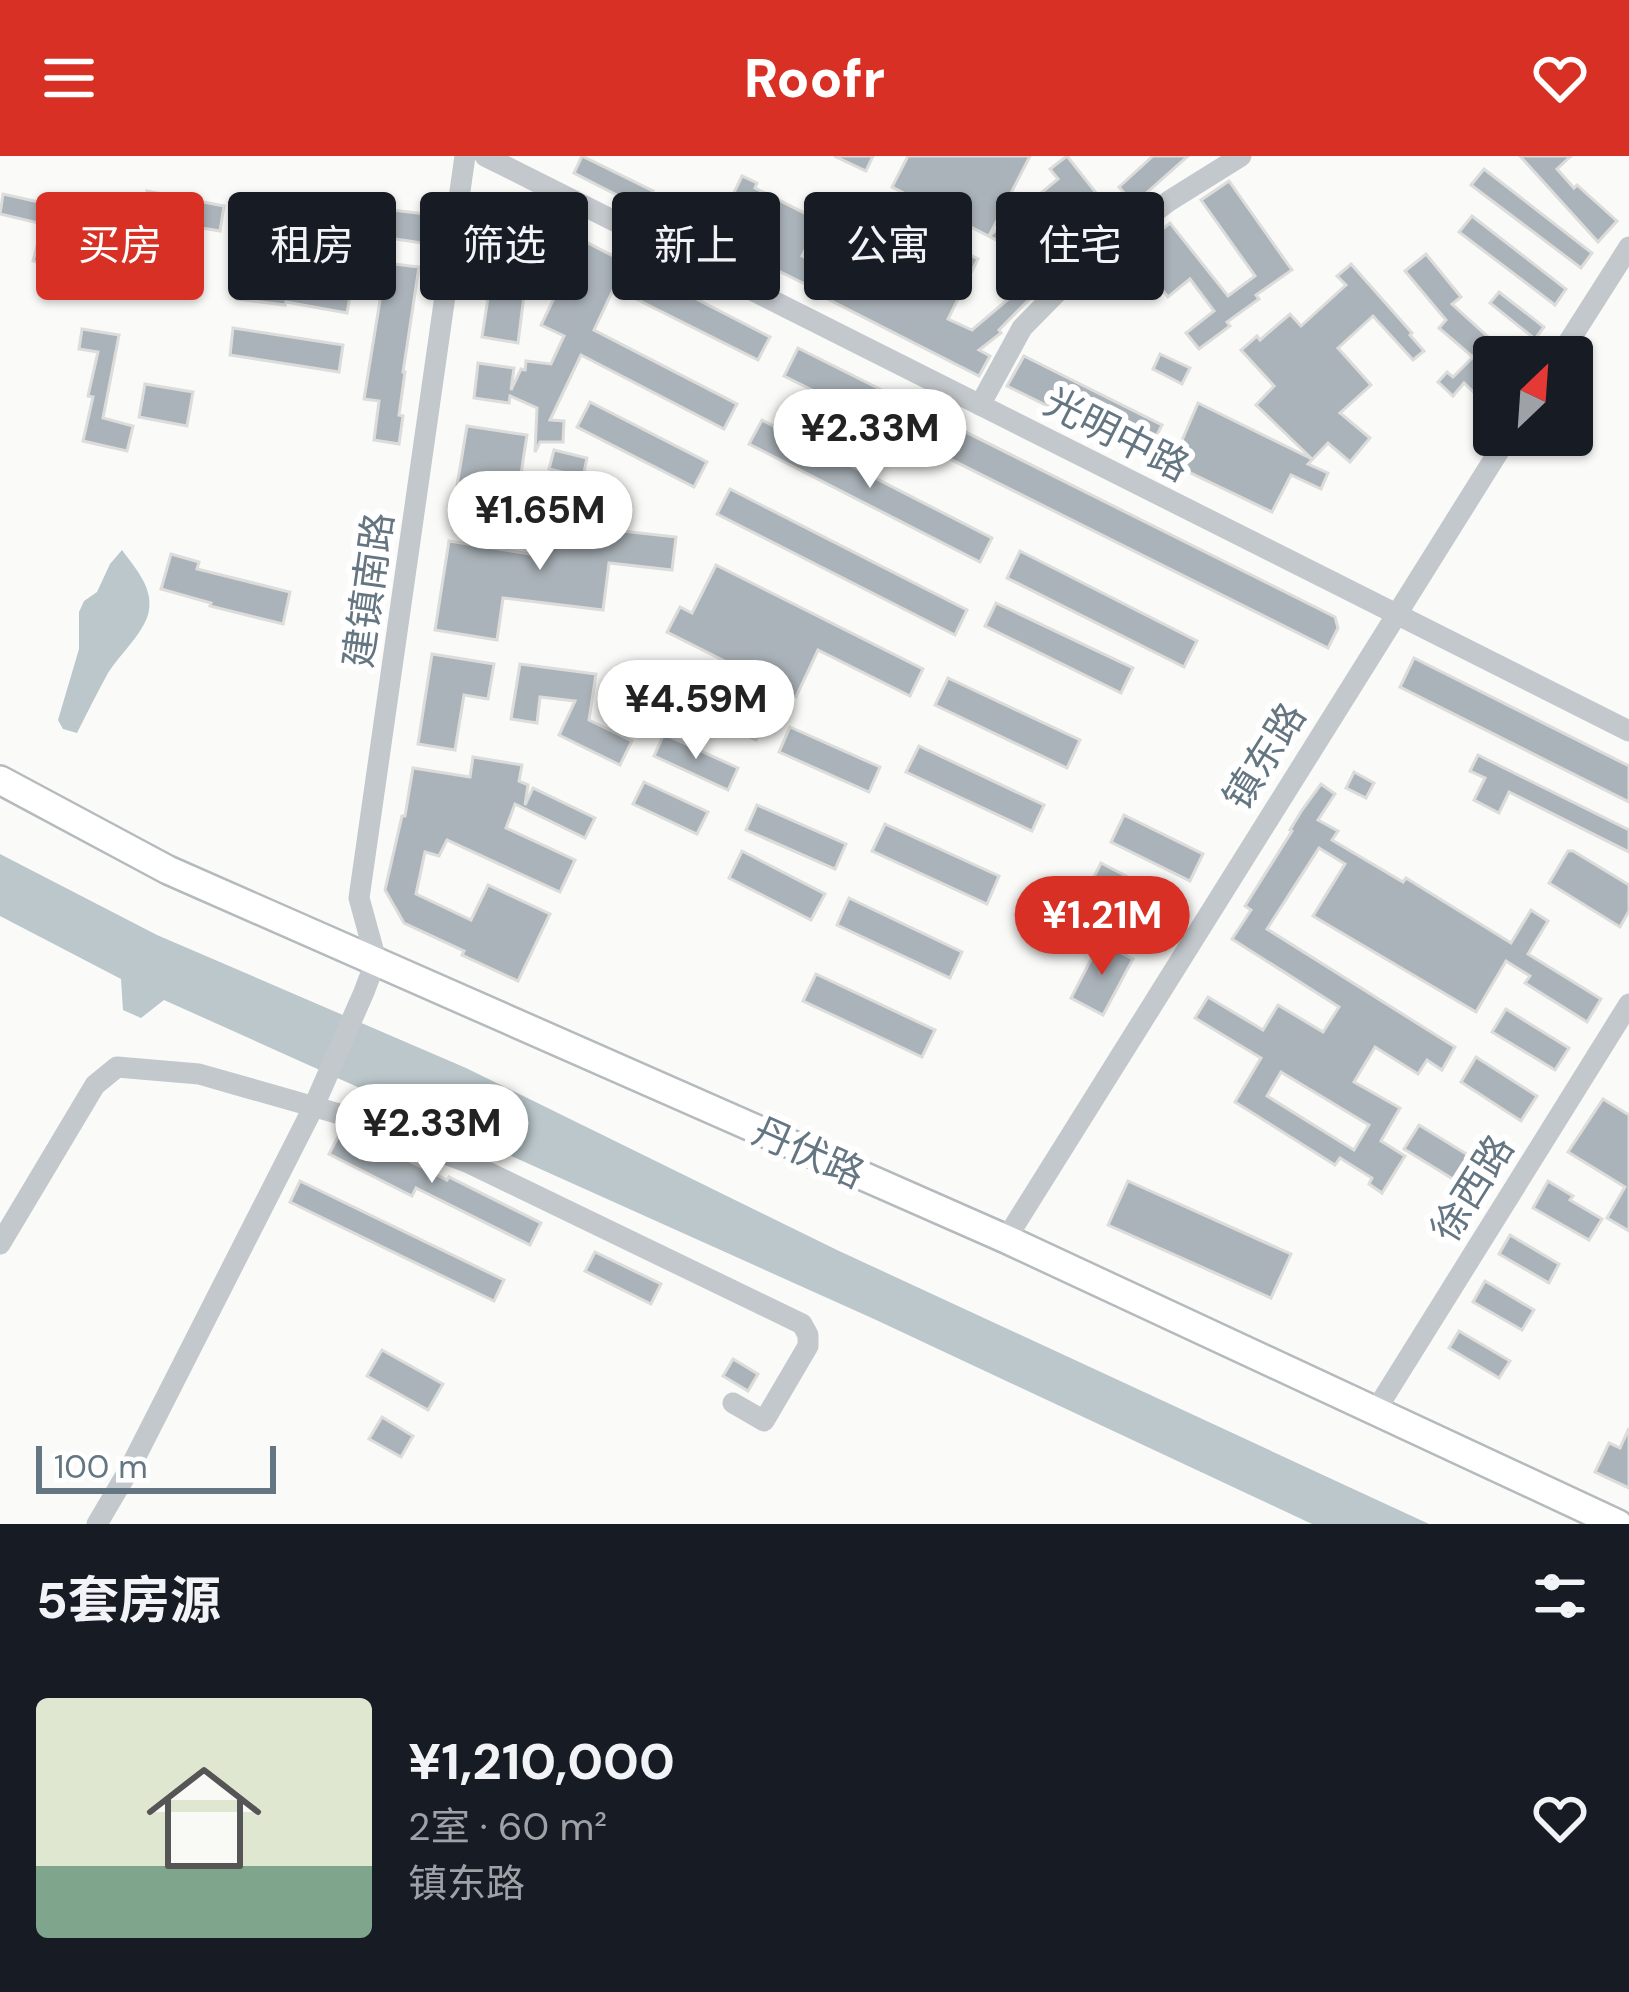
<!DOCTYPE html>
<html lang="zh">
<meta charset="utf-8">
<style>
:root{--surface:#171b24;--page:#20242c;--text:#f1f3f6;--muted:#9ea1a6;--accent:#d93025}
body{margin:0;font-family:"DM Sans","Noto Sans SC",sans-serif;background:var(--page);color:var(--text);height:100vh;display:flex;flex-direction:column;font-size:45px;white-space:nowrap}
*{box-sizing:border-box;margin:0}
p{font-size:39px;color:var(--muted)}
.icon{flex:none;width:66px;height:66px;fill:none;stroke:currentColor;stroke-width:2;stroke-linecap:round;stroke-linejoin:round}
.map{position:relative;height:1368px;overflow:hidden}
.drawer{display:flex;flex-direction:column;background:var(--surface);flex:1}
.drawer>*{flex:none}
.hud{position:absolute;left:36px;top:36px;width:1557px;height:108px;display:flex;gap:24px}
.needle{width:78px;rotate:25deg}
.controls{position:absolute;left:1473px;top:180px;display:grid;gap:24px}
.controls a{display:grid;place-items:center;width:120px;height:120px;border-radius:12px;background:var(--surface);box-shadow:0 3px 9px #0004;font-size:60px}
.scale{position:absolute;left:36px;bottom:30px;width:240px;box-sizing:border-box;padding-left:12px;border:6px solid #657683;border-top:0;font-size:33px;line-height:42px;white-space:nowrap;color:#657683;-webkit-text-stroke:9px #fff;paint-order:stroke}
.price{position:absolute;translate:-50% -102px;padding:0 27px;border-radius:42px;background:#fff;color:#222;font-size:39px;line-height:78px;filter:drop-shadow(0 3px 6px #0008)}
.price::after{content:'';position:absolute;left:50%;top:72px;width:36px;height:27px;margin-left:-18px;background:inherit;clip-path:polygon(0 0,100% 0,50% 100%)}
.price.on{background:var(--accent);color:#fff}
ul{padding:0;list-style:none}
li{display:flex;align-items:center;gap:36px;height:300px;padding:0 36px}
li span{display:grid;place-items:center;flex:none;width:336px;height:240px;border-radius:12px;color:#555}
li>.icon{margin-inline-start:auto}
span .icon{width:144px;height:144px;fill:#fffc;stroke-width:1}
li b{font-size:51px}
h2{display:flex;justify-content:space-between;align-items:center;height:144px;padding:0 36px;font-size:51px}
.tag{padding:0 42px;border-radius:12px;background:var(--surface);box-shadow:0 3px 9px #0004;font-size:42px;line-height:108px}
.tag.on{background:var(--accent);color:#fff}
header{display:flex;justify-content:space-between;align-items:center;height:156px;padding:0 36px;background:var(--accent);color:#fff;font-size:54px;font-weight:800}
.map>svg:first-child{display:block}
.water{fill:#bbc7cb}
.building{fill:#aab3b9;stroke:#dcdcda;stroke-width:3;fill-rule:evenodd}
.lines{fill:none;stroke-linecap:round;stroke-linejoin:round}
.major-casing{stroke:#b5babe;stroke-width:32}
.minor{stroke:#c3c8cc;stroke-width:21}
.major{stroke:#fff;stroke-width:27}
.labels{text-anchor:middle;stroke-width:12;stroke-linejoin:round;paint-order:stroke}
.street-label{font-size:39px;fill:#657683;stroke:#fff}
</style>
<header><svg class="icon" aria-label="menu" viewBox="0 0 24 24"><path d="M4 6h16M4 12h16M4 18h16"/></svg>Roofr<svg class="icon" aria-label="heart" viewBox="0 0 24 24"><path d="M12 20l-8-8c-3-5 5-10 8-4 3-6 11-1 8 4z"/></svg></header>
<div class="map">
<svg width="1629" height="1368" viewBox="0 0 1629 1368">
<rect width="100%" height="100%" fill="#fafaf8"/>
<g class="water">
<path d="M122,394C135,412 153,431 149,454C146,475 120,498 108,517C97,537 87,557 77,577L63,573L58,564L79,493V456L84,445L97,436L110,408Z"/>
<path d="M0,698L157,779L466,912L837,1094L1429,1368H1312L874,1163L164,844L141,862L123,854L121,823L0,760Z"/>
</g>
<g class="building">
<path d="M582,0L653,35L644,53L574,17Z"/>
<path d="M834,0H873L866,15Z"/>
<path d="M908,0H1030L989,80L1024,51L1073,76L1041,37L1058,23L1050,13L1067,0L1101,43L1096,46L1115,68L1068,104L999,174L1001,177L979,194L990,200L979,220L810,134L811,131L736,94L738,90L714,78L742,20L757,27L755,32L820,65L802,100L813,106L812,109L844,125L881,53L978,103L948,163L972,174L1013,139L1003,127L1029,108L1003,95L1006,89L892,31Z"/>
<path d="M1153,0H1188L1134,48L1119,31Z"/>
<path d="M1520,0H1571L1557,13L1574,32L1577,29L1617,65L1598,86Z"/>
<path d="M1484,13L1592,97L1581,112L1471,29Z"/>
<path d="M1229,25L1292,114L1256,139L1259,143L1227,166L1230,170L1199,193L1186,177L1214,155L1190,123L1168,141L1133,97L1170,67L1228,140L1255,120L1201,44Z"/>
<path d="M147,35L224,50L220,75L160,65L158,84L152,83L145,120L70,107L68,115L33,105L43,68L0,58L3,38L102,60L103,54L144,60Z"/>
<path d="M508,38L563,64L559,72L770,181L758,204L614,132L594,174L737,248L724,273L581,199L550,264L564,265L563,286H540L535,296L537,252L510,240L509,247L474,242L478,207L514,212L511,234L521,213L525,214L526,205L551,208L564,180L541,169L556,138L526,124L518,187L482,181L495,96L540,103L551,80L499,55Z"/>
<path d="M392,54L426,58L422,87L389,82Z"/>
<path d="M249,56L360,72L357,99L245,84Z"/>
<path d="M1472,60L1566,133L1555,149L1459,76Z"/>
<path d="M1426,98L1461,141L1452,148L1510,201H1494V256L1464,227L1453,240L1438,226L1447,216L1453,221L1473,201L1439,172L1446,164L1405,115Z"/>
<path d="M386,107L419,111L403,216H405L399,259L403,260L399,288L374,284L379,245L364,243Z"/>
<path d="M1351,108L1412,177L1410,179L1424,195L1413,204L1373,160L1338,192L1371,229L1340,257L1370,282L1350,306L1328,287L1308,308L1328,317L1321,333L1291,319L1272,356L1172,308L1198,247L1312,303L1256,249L1274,230L1241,194L1257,180L1260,184L1290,158L1301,170L1346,129L1337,120Z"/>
<path d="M240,116L304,125V121L352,129L347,157L286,146L285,149L237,143Z"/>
<path d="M1499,136L1544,171L1535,183L1490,147Z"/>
<path d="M233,172L343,189L339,216L230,199Z"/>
<path d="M82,173L119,179L103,262L133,270L127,295L83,285L93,241L88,240L98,196L79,193Z"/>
<path d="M798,192L1335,461L1338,472L1328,492L784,220Z"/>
<path d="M1160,198L1190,212L1182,228L1153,213Z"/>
<path d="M1024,200L1162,269L1147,299L1007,230Z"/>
<path d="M145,228L193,236L187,270L139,261Z"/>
<path d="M590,246L707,306L694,331L577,271Z"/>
<path d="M762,264L992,382L980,406L749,288Z"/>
<path d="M467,270L527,279L513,370L452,360Z"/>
<path d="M554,294L587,302L583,321L549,313Z"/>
<path d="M730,333L967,454L955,479L717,358Z"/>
<path d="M533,365L676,381L672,414L609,407L603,454L503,442L497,484L435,474L449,385L530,398Z"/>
<path d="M1020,395L1197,485L1184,511L1007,422Z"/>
<path d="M171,398L199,406L197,413L290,436L283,468L210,450L211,447L161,433Z"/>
<path d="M716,409L923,513L910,540L818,494L796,541L667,476L680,451L692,457Z"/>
<path d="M996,447L1133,512L1121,537L985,470Z"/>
<path d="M432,498L494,508L488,543L464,539L455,594L418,588Z"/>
<path d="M1414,502L1629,610V646L1400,531Z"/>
<path d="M520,508L596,518L589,564L632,585L620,609L559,579L575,545L540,541L537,567L511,563Z"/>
<path d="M692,519L769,556L756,584L679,546Z"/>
<path d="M948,522L1080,584L1067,612L935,549Z"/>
<path d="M790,571L880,611L869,636L779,596Z"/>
<path d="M664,578L738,612L728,634L654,600Z"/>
<path d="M919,590L1044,649L1032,675L906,616Z"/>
<path d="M1478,599L1629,674V696L1509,636L1499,657L1474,644L1485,622L1470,615Z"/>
<path d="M473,601L522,609L519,625L528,629L525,649L533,632L595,662L585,682L515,648L506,672L575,704L560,736L447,684L439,700L425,696L416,738L471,764L488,729L550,758L518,825L462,799L464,795L404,767L385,734L402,660H405L413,612L470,621Z"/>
<path d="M1354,616L1374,627L1366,642L1346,632Z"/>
<path d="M644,626L708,656L697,678L633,648Z"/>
<path d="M1321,628L1335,638L1318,664L1338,675L1332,684L1403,726L1406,722L1511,787L1531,754L1548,765L1528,798L1601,843L1587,866L1525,827L1530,820L1506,805L1476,856L1313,760L1345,708L1319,692L1267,773L1455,891L1442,914L1427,904L1418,918L1375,891L1354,926L1400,952L1381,985L1405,1000L1382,1037L1369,1028L1372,1022L1340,1002L1335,1009L1235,946L1261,902L1195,862L1208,841L1263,874L1278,849L1323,876L1339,851L1232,783L1251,754L1245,750L1292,675L1290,674L1302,654ZM1281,916L1369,969L1354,994L1267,940Z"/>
<path d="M757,649L846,688L835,713L746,674Z"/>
<path d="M1124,659L1203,698L1190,725L1111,686Z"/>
<path d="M885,668L999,720L987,748L872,695Z"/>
<path d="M742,695L825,738L811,764L729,722Z"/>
<path d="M1568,695H1573L1629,729V755L1620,771L1549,727Z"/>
<path d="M1101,707L1172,744L1154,778L1084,741Z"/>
<path d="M849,742L962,796L950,822L837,769Z"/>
<path d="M1100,786L1133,803L1103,859L1071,842Z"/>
<path d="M816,818L935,874L922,901L803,845Z"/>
<path d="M1506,853L1569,892L1555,914L1492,876Z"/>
<path d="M1476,901L1537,940L1521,965L1461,926Z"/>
<path d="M1603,943L1629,959V1075L1607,1062L1625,1031L1568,996Z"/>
<path d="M1419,969L1494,1015L1479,1039L1404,993Z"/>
<path d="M341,975L376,988L447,1024L449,1021L541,1067L530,1089L416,1032L412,1040L329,998Z"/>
<path d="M300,1025L504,1124L494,1145L290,1046Z"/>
<path d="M1128,1025L1291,1098L1271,1142L1108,1069Z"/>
<path d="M1548,1025L1573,1040L1570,1044L1602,1063L1589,1084L1533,1052Z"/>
<path d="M1510,1079L1559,1108L1549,1127L1499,1098Z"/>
<path d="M595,1096L661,1128L651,1148L585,1115Z"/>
<path d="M1485,1125L1534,1154L1522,1174L1473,1146Z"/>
<path d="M1459,1175L1510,1205L1499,1222L1449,1192Z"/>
<path d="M382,1194L443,1228L428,1254L367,1220Z"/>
<path d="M733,1203L758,1218L748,1235L723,1220Z"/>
<path d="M382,1261L413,1280L401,1301L369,1283Z"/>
<path d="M1629,1272V1332L1595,1316L1609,1287L1620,1292Z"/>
</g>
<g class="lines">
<defs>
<path id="major" d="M0,624L168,714L1006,1083L1618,1368"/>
</defs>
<use href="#major" class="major-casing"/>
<g class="minor">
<path d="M485,0L1629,575"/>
<path d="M1559,201L1629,91"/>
<path d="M980,249L1022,172L1078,115L1169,45L1241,0"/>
<path d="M1006,1083L1509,279"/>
<path d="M0,1088L95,929L117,911L199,918L336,957L469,1007L802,1168L808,1179V1190L764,1265L733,1247"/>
<path d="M1376,1254L1629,848"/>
<path d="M97,1368L130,1312L313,952L364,836L376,804L359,742L465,0"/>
</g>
<use href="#major" class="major"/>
</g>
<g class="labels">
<g class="street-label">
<text transform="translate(1117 278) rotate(27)" y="14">光明中路</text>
<text transform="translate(368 434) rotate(-82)" y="14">建镇南路</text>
<text transform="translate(1264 600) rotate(-58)" y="14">镇东路</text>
<text transform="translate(809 996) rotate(24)" y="14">丹伏路</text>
<text transform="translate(1472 1032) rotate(-58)" y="14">徐西路</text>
</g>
</g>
</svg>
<div class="controls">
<a><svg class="needle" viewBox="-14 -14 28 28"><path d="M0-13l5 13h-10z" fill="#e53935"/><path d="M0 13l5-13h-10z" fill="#9ea1a6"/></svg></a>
</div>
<div class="scale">100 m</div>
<b class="price" style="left:870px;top:335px">¥2.33M</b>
<b class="price" style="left:540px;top:417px">¥1.65M</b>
<b class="price" style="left:696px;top:606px">¥4.59M</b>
<b class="price on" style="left:1102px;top:822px">¥1.21M</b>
<b class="price" style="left:432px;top:1030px">¥2.33M</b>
<div class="hud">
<a class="tag on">买房</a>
<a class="tag">租房</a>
<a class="tag">筛选</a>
<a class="tag">新上</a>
<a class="tag">公寓</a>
<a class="tag">住宅</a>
</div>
</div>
<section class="drawer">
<h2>5套房源<svg class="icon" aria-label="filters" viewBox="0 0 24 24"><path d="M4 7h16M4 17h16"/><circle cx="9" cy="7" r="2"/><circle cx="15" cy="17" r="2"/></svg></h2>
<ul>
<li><span style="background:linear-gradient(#dfe7d0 70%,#7fa58c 0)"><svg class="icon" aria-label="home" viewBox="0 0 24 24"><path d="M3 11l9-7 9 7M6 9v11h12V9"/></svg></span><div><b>¥1,210,000</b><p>2室 · 60 m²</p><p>镇东路</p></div><svg class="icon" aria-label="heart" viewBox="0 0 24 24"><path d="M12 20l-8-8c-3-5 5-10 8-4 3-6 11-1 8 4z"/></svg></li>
</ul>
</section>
